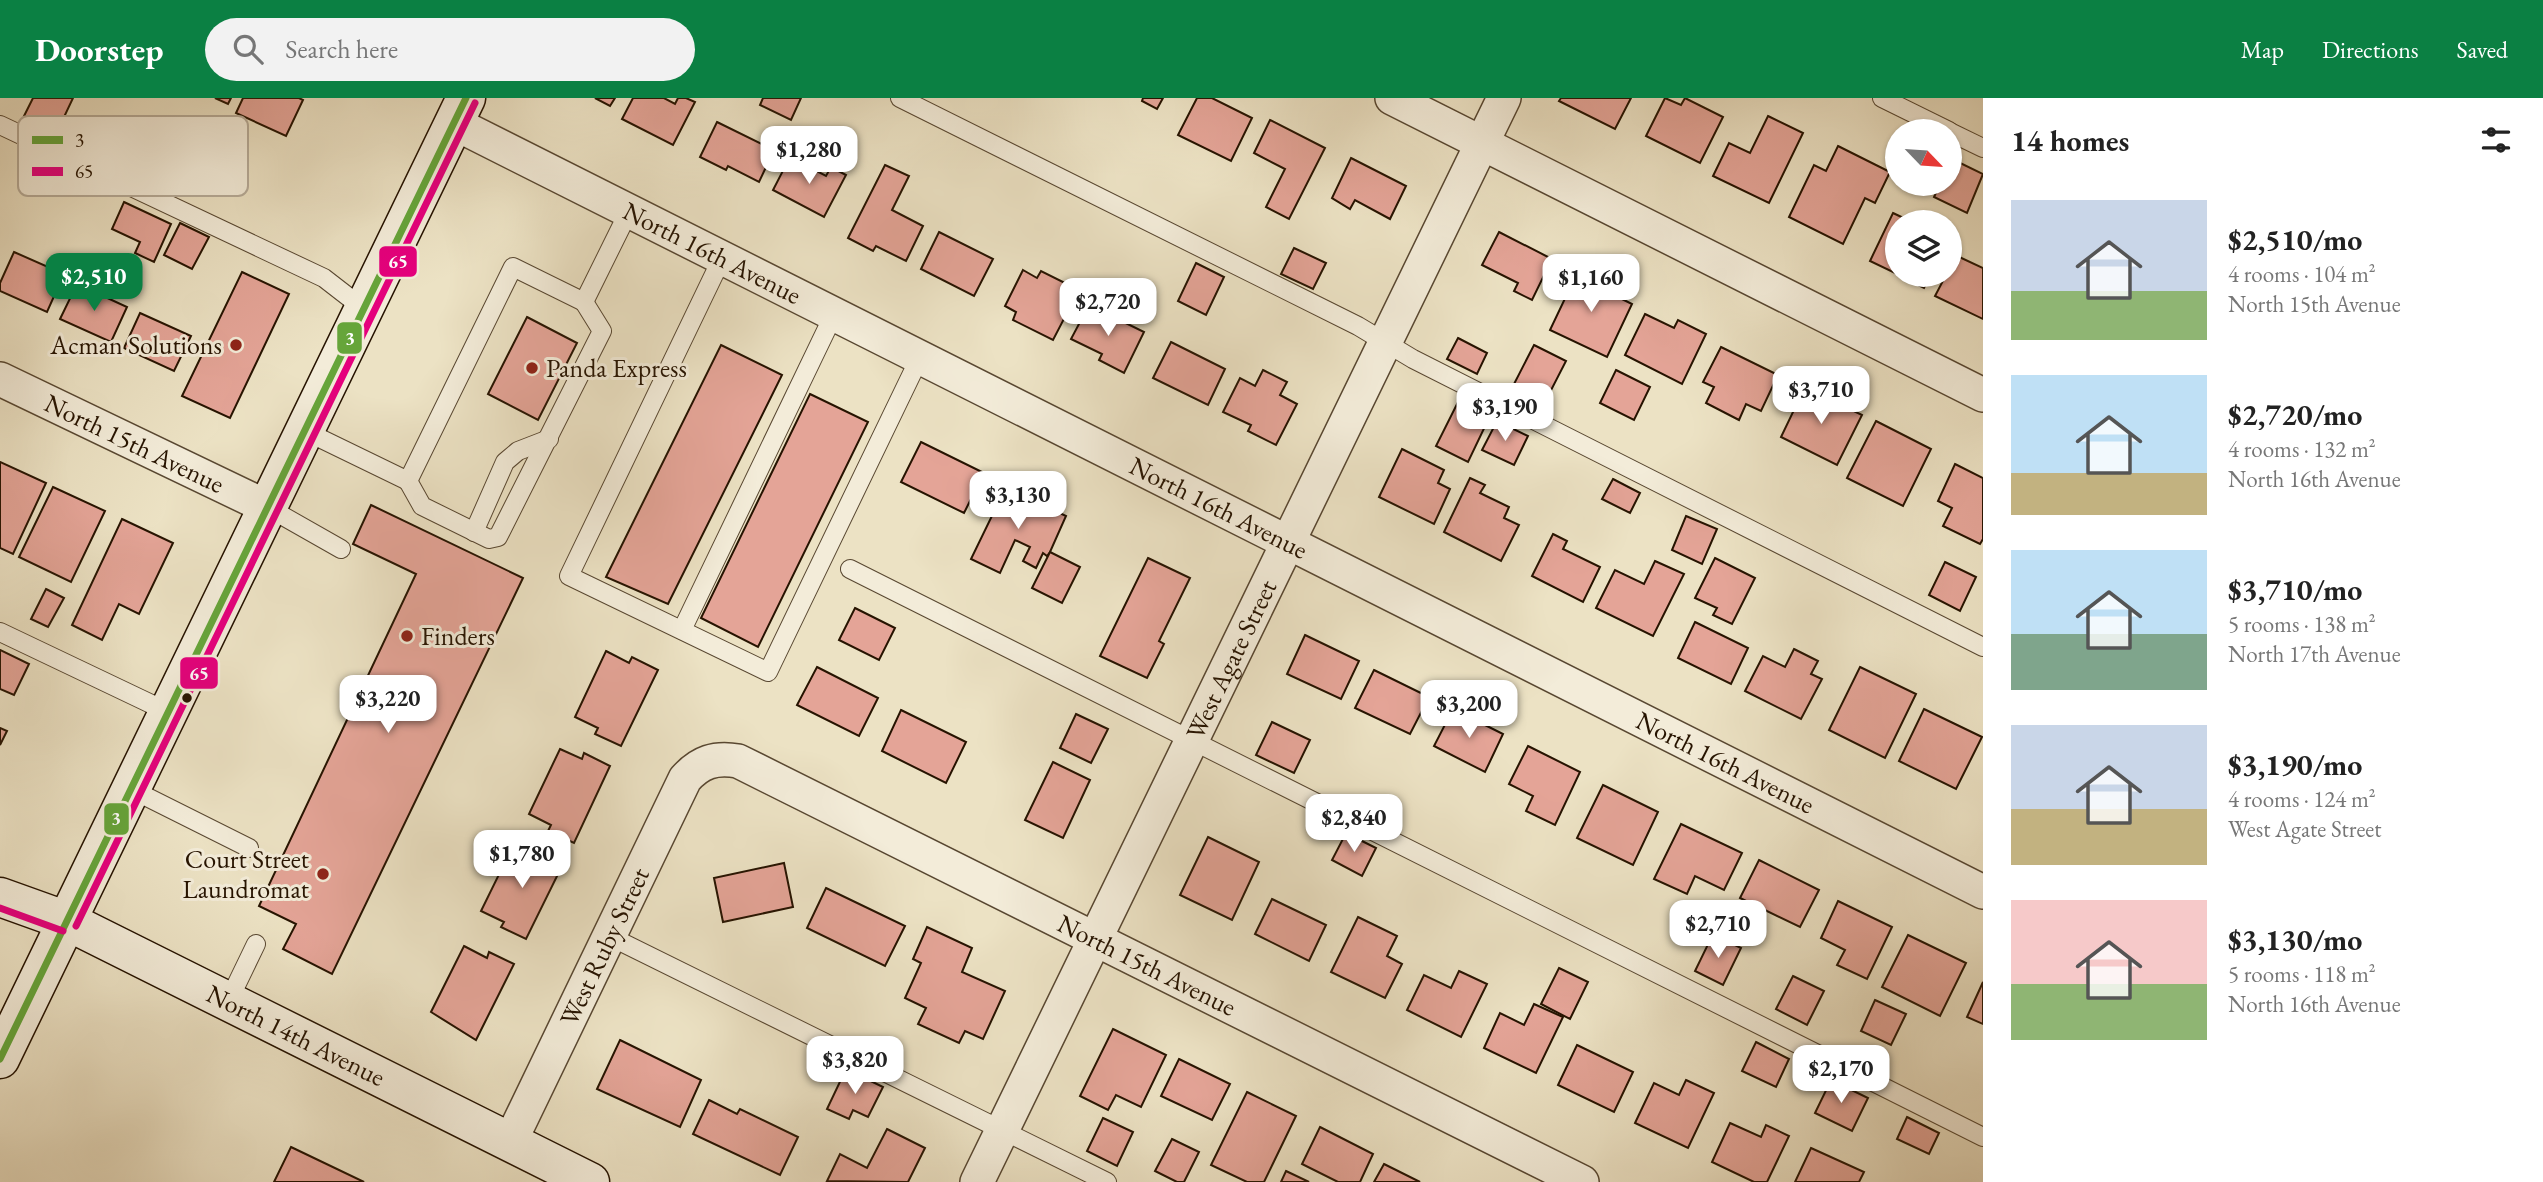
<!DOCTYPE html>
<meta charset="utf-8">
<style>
:root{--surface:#fff;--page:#f2f2f2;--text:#222;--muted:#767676;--accent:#0b8043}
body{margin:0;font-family:"EB Garamond",serif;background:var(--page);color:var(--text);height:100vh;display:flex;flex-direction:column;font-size:26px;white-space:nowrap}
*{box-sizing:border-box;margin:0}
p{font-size:23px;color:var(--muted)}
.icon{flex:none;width:38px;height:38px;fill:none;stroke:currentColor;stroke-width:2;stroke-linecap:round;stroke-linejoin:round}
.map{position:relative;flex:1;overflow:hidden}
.details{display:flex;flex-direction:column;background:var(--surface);width:560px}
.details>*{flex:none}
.needle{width:46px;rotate:115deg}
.tools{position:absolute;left:1885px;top:21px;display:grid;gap:14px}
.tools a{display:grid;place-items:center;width:77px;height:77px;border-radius:50%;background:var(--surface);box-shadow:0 2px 5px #0004;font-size:35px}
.price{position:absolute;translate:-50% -60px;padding:0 16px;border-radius:14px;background:#fff;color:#222;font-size:23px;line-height:46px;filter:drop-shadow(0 2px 4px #0008)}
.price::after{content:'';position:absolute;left:50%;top:42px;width:21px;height:16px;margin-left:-10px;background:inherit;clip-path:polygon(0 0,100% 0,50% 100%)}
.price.selected{background:var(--accent);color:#fff}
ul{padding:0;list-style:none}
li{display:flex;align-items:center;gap:21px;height:175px;padding:0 28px}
li span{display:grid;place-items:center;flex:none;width:196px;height:140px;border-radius:0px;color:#555}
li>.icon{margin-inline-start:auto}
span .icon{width:84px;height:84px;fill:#fffc;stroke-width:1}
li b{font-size:30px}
h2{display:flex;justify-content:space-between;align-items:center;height:84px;padding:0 28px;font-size:30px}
header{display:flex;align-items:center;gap:42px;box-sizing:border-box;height:98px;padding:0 35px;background:var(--accent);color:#fff}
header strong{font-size:33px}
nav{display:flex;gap:38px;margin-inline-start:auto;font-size:24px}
.search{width:490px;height:63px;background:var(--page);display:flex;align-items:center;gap:18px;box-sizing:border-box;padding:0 24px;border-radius:38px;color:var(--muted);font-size:26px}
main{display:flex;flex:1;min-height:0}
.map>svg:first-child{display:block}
.building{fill:#e4a497;stroke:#261300;stroke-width:2}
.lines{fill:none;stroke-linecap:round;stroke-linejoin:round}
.lane-casing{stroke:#584731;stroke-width:20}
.street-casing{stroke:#584731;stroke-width:36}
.secondary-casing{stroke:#261300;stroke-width:41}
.lane{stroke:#f3ecd9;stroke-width:18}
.street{stroke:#f3ecd9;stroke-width:33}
.secondary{stroke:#f3ecd9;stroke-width:38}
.bus-1-casing{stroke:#f3ecd9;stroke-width:12}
.bus-2-casing{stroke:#f3ecd9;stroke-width:12}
.bus-1{stroke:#66a53a;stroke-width:7}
.bus-2{stroke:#e5007d;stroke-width:7}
.poi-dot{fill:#8f2418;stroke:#f3ecd9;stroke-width:2.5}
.bus-dot{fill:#261300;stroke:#f3ecd9;stroke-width:2.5}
.labels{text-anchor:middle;stroke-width:6;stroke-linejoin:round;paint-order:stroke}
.street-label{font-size:26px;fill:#261300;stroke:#f3ecd9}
.poi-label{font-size:26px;fill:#261300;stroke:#f3ecd9;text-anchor:end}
.key{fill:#f3ecd9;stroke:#b6ab98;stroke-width:2}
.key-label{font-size:19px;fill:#261300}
.line-badge{stroke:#f3ecd9;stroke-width:2.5}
.badge-label{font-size:19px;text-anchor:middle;font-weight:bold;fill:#fff}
</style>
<header>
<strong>Doorstep</strong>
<div class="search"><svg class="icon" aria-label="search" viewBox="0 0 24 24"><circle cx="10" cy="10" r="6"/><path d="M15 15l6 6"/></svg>Search here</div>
<nav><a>Map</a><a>Directions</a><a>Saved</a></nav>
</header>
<main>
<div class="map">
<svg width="1983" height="1084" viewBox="0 0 1983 1084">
<rect width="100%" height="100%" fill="#ece2c4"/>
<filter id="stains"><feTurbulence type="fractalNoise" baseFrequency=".00286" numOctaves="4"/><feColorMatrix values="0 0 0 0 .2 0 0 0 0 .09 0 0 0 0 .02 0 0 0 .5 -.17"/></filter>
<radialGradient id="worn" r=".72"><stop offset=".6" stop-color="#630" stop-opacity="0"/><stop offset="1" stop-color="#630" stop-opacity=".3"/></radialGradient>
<g class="building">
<path d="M33,0H73L57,34L24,18Z"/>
<path d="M215,0H231L228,6Z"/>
<path d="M243,0H299L303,2L286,38L236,15Z"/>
<path d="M595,0H615L610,8Z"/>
<path d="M633,0H664L675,6L678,0H686L695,4L673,47L622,21Z"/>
<path d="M763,0H801L791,22L760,7Z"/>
<path d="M1143,0H1163L1157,11L1142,3Z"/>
<path d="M1197,0H1212L1252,20L1231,63L1178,37Z"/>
<path d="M1561,0H1631L1615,31L1559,3Z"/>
<path d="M1665,0L1681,7L1685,0L1723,19L1700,65L1646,38Z"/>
<path d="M1768,18L1803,35L1769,105L1713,78L1729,45L1750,55Z"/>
<path d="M1270,22L1325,50L1289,121L1266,109L1285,71L1254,55Z"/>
<path d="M717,24L774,52L759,84L728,68L726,72L700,59Z"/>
<path d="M1838,48L1890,74L1875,105L1865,100L1843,146L1789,119L1814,67L1826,73Z"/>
<path d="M790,59L826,78L831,69L846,77L824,119L773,92Z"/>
<path d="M1351,60L1406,88L1390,121L1355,102L1350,111L1332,100Z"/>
<path d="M1952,61L1983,76L1967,115L1934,99L1940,86H1950Z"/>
<path d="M885,67L909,78L892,112L923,128L906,163L876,148L873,153L848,140Z"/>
<path d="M124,104L171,126L154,164L135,155L140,144L112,131Z"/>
<path d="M1893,115L1912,124H1897V176L1870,163Z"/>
<path d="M180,125L209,139L192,171L164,157Z"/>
<path d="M939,134L993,161L974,198L921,171Z"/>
<path d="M1499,134L1552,161L1532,202L1514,193L1518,185L1482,167Z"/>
<path d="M1294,150L1326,165L1313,191L1281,176Z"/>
<path d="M14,154L64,176L47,214L0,193V185Z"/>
<path d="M1955,157L1983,170V221L1935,198L1946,177H1950Z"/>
<path d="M1196,165L1224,179L1206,217L1178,203Z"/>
<path d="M1579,171L1606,184L1602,191L1632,206L1607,259L1550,232Z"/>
<path d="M1023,172L1037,180L1041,173L1079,192L1053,242L1013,222L1016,214L1005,208Z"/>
<path d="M242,174L289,196L230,320L182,298Z"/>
<path d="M1898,177H1930L1924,190Z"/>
<path d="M77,186L127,209L111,244L60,221Z"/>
<path d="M1089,207L1144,234L1124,275L1099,262L1102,256L1071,241Z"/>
<path d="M140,215L191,238L174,273L124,250Z"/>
<path d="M1645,216L1674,230L1678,222L1706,236L1682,286L1625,257Z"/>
<path d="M527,219L577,245L538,322L488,296Z"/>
<path d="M1458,240L1487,255L1477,276L1447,261Z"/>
<path d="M1171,244L1225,271L1208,307L1153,280Z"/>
<path d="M721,247L782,277L668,506L606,479Z"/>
<path d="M1534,247L1566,263L1545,304L1513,288Z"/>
<path d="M1721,249L1778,277L1761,313L1746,306L1739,322L1706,305L1714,289L1703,284Z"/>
<path d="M1263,272L1287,284L1280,297L1297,306L1276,347L1248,333L1251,327L1223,314L1240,280L1255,288Z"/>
<path d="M1616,272L1650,289L1634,322L1600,305Z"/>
<path d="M1805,289L1862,317L1837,367L1781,339Z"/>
<path d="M810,296L868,324L758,549L701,520Z"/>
<path d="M1459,302L1490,318L1468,364L1436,348Z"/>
<path d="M1497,323L1528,338L1514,367L1482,352Z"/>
<path d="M1876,323L1931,351L1903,408L1847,380Z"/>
<path d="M921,344L984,375L964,415L901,384Z"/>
<path d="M1402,351L1444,372L1438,385L1450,391L1434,426L1379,399Z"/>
<path d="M0,364L46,385L13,456L0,450Z"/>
<path d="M1955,366L1983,380V441L1980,446L1943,428L1952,410L1938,403Z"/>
<path d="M1470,380L1485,387L1480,395L1509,409L1504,420L1519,427L1501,463L1444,434Z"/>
<path d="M1613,381L1640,395L1630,415L1602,401Z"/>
<path d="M53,389L105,413L71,484L19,459Z"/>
<path d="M1006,389L1066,418L1050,454L1047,458L1043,455L1036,470L1023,463L1030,449L1015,442L1000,475L971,461Z"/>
<path d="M371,407L523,480L332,876L283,851L296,826L259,808L416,476L353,446Z"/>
<path d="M1686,418L1717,431L1702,466L1672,452Z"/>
<path d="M122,421L173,445L139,516L119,506L102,542L72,527Z"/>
<path d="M1553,436L1567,443L1563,451L1600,469L1583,504L1532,478Z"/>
<path d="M1050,454L1080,469L1062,505L1032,490Z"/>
<path d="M1148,460L1190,480L1159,543L1164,546L1147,580L1100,558Z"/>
<path d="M1715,460L1755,480L1732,526L1713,517L1717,510L1695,500Z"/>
<path d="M1655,463L1684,476L1653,538L1596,510L1615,472L1644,486Z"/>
<path d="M1945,464L1976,479L1960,513L1929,497Z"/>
<path d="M46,491L64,500L48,529L31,521Z"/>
<path d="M855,510L895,530L879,562L839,542Z"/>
<path d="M1695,524L1748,550L1731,586L1678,560Z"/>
<path d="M1305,537L1359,563L1341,601L1287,576Z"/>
<path d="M1794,551L1818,563L1811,576L1822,581L1801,621L1745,593L1763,558L1785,569Z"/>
<path d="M0,552L29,566L14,597L0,591Z"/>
<path d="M606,553L629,565L632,559L658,572L621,648L595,636L598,630L575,619Z"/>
<path d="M817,569L878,600L859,638L797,607Z"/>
<path d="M1860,569L1916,596L1885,660L1829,632Z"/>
<path d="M1374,572L1429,599L1410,636L1355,610Z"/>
<path d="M1453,611L1503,636L1485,674L1434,648Z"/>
<path d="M1924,611L1982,639L1956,691L1899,663Z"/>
<path d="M901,612L966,644L946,685L882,653Z"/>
<path d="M1076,616L1108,631L1091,665L1060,650Z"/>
<path d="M1272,624L1310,642L1294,675L1256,657Z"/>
<path d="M0,630L7,633L0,647Z"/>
<path d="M1528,648L1580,674L1555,727L1526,713L1533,698L1509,686Z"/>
<path d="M560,651L582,661L584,655L610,668L574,745L548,733L551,727L529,716Z"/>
<path d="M1053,664L1090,682L1063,740L1025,722Z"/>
<path d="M1603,687L1658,714L1633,767L1577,740Z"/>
<path d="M1681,726L1742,755L1724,792L1695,778L1687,796L1654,781Z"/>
<path d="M1346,735L1376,750L1362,778L1332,762Z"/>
<path d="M1208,739L1259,764L1232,822L1180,797Z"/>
<path d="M513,748L536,759L538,754L563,766L526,841L501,829L504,824L481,813Z"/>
<path d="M1759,762L1819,792L1800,829L1740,800Z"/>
<path d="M784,765L793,809L723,824L714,780Z"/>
<path d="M826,790L905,828L885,868L807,830Z"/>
<path d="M1272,801L1326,827L1309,863L1255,836Z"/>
<path d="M1838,803L1892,829L1867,881L1837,867L1845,852L1821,840Z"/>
<path d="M1358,819L1397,838L1387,858L1402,866L1385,900L1331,874Z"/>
<path d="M927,829L972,850L962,874L1005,893L983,941L965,933L959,945L918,926L926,910L905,900L921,865L913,861Z"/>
<path d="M1713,836L1741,850L1723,887L1695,873Z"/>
<path d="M1908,837L1966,865L1940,918L1882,889Z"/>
<path d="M464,848L487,860L489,854L514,866L476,942L431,914Z"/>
<path d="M1559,870L1588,884L1570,921L1541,906Z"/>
<path d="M1459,873L1487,886L1461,939L1407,912L1424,877L1451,890Z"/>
<path d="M1793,878L1824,893L1807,927L1776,911Z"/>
<path d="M1983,884V926L1967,919Z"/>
<path d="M1875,902L1906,916L1891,947L1861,933Z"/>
<path d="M1534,906L1563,919L1536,975L1484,950L1500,915L1524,927Z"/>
<path d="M1113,931L1166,957L1141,1009L1116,997L1108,1012L1080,998Z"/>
<path d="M620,942L701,982L680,1029L597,991Z"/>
<path d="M1756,944L1789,961L1776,989L1742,973Z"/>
<path d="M1577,947L1633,974L1614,1014L1558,987Z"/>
<path d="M1179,961L1230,986L1212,1022L1161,998Z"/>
<path d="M846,971L883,989L868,1019L853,1012L849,1021L827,1011Z"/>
<path d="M1686,982L1714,995L1688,1050L1635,1025L1654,985L1679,997Z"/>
<path d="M1831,982L1868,1000L1852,1033L1815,1015Z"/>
<path d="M1247,994L1296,1018L1264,1084H1247L1211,1067Z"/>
<path d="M709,1002L737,1016L740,1011L798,1039L780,1077L693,1036Z"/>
<path d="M1907,1019L1939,1035L1929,1056L1897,1041Z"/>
<path d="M1103,1020L1133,1034L1117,1068L1087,1053Z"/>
<path d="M1730,1025L1761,1039L1766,1027L1789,1038L1767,1084H1754L1712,1064Z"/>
<path d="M1320,1029L1373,1056L1360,1084H1338L1302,1066Z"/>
<path d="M887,1031L925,1050L908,1084L827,1083L840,1056L867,1070Z"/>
<path d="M1172,1041L1199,1054L1184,1084H1177L1155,1073Z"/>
<path d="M291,1049L364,1084H274Z"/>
<path d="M1811,1050L1864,1074L1859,1084H1795Z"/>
<path d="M1384,1066L1420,1084H1374Z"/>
<path d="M1286,1073L1309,1084H1281Z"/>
</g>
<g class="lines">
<defs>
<g id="lane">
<path d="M900,0L1358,228L1413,261L1983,549"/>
<path d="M1882,0L1949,33"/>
<path d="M0,27L324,180L364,211"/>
<path d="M1950,34L1983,50"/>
<path d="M722,160L569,478L768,574L920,259"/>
<path d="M305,333L408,383L513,169L584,204L629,113"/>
<path d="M408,383L422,408L489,441L498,439L602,233L584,204"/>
<path d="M267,409L341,451"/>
<path d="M474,434L505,364L518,353L549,341"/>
<path d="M850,471L1983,1039"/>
<path d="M682,532L834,216"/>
<path d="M0,534L168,614"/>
<path d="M131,691L249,750"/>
<path d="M609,838L1107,1084"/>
<path d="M228,904L256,846"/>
</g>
<g id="street">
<path d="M1392,0L1983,297"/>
<path id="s1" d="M454,25L1983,794"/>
<path id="s2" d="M0,281L267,409"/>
<path id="s3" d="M510,1044L685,681C700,664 715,659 738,663L1582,1084"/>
<path id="s4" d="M977,1084L1504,0"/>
</g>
<g id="secondary">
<path id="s5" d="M0,799L67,823L590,1084"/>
<path d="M0,961L466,0"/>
</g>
</defs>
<use href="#lane" class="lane-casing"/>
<use href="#street" class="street-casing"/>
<use href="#secondary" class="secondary-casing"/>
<use href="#lane" class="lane"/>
<use href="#street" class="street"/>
<use href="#secondary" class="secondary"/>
<defs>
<path id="bus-1" d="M0,961L466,0"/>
<g id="bus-2">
<path d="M0,810L63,833"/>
<path d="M76,828L475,5"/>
</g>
</defs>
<use href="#bus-1" class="bus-1-casing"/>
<use href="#bus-2" class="bus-2-casing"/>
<use href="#bus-1" class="bus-1"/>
<use href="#bus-2" class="bus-2"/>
</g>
<g class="poi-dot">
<circle cx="236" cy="247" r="7"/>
<circle cx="532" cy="270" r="7"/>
<circle cx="407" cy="538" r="7"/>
<circle cx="323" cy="776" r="7"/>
</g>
<circle class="bus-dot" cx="187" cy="600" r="6"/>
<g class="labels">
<g class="street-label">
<text dy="9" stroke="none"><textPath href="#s1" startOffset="289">North 16th Avenue</textPath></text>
<text dy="9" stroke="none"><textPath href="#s2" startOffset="149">North 15th Avenue</textPath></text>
<text dy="9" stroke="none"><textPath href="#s1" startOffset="856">North 16th Avenue</textPath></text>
<text dy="9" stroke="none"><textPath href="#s4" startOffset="581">West Agate Street</textPath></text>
<text dy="9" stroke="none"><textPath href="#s1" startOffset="1423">North 16th Avenue</textPath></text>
<text dy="9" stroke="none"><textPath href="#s3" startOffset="217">West Ruby Street</textPath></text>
<text dy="9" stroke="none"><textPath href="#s3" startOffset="919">North 15th Avenue</textPath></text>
<text dy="9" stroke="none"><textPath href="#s5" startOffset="327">North 14th Avenue</textPath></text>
</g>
<g class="poi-label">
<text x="222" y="256">Acman Solutions</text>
<text x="546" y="279" text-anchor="start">Panda Express</text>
<text x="421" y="547" text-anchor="start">Finders</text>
<text x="309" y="770">Court Street<tspan x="309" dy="30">Laundromat</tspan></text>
</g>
</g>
<rect x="18" y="18" width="230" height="80" rx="10" class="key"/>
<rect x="32" y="38" width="31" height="8" fill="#66a53a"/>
<rect x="32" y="69" width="31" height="9" fill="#e5007d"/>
<g class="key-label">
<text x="75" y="49">3</text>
<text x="75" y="80">65</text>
</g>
<g class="line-badge">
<rect x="378" y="147" width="40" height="33" rx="7" fill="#e5007d"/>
<rect x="336" y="223" width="27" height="34" rx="7" fill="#66a53a"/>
<rect x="179" y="558" width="40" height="34" rx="7" fill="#e5007d"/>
<rect x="103" y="704" width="27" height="34" rx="7" fill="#66a53a"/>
</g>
<g class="badge-label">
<text x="398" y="170">65</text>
<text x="350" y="247">3</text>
<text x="199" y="582">65</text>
<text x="116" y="727">3</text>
</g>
<rect width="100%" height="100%" filter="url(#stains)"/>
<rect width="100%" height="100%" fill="url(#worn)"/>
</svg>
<div class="tools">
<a><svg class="needle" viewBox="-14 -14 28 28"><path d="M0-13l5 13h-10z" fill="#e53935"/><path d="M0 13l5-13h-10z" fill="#767676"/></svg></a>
<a><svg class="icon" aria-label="layers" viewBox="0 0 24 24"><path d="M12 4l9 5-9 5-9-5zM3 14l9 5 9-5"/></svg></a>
</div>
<b class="price" style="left:809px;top:88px">$1,280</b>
<b class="price selected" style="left:94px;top:215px">$2,510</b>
<b class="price" style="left:1591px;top:216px">$1,160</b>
<b class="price" style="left:1108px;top:240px">$2,720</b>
<b class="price" style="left:1821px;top:328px">$3,710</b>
<b class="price" style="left:1505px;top:345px">$3,190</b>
<b class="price" style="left:1018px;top:433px">$3,130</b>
<b class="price" style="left:388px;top:637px">$3,220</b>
<b class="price" style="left:1469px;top:642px">$3,200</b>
<b class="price" style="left:1354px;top:756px">$2,840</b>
<b class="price" style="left:522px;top:792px">$1,780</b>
<b class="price" style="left:1718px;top:862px">$2,710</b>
<b class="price" style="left:855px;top:998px">$3,820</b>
<b class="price" style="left:1841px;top:1007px">$2,170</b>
</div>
<section class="details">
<h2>14 homes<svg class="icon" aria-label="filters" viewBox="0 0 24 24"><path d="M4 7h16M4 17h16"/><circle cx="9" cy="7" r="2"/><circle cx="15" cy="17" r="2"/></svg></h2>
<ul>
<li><span style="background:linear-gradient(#c9d6e8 65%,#8fb573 0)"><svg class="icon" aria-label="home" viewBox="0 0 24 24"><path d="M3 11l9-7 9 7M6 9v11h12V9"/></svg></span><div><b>$2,510/mo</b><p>4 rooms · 104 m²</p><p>North 15th Avenue</p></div></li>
<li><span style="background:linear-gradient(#bfe0f5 70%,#c2b280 0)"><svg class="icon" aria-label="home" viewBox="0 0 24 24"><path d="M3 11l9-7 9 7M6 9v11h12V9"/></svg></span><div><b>$2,720/mo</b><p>4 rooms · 132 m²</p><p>North 16th Avenue</p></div></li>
<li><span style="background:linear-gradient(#bfe0f5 60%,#7fa58c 0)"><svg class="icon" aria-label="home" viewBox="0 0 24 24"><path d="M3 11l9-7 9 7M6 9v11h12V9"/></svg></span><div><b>$3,710/mo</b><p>5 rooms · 138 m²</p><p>North 17th Avenue</p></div></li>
<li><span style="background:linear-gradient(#c9d6e8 60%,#c2b280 0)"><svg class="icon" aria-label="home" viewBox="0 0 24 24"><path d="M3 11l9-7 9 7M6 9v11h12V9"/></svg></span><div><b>$3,190/mo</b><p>4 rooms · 124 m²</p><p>West Agate Street</p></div></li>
<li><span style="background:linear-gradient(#f6c9c9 60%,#8fb573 0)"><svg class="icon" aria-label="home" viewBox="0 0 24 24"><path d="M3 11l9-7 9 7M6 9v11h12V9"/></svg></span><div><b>$3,130/mo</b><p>5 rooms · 118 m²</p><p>North 16th Avenue</p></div></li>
</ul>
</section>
</main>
